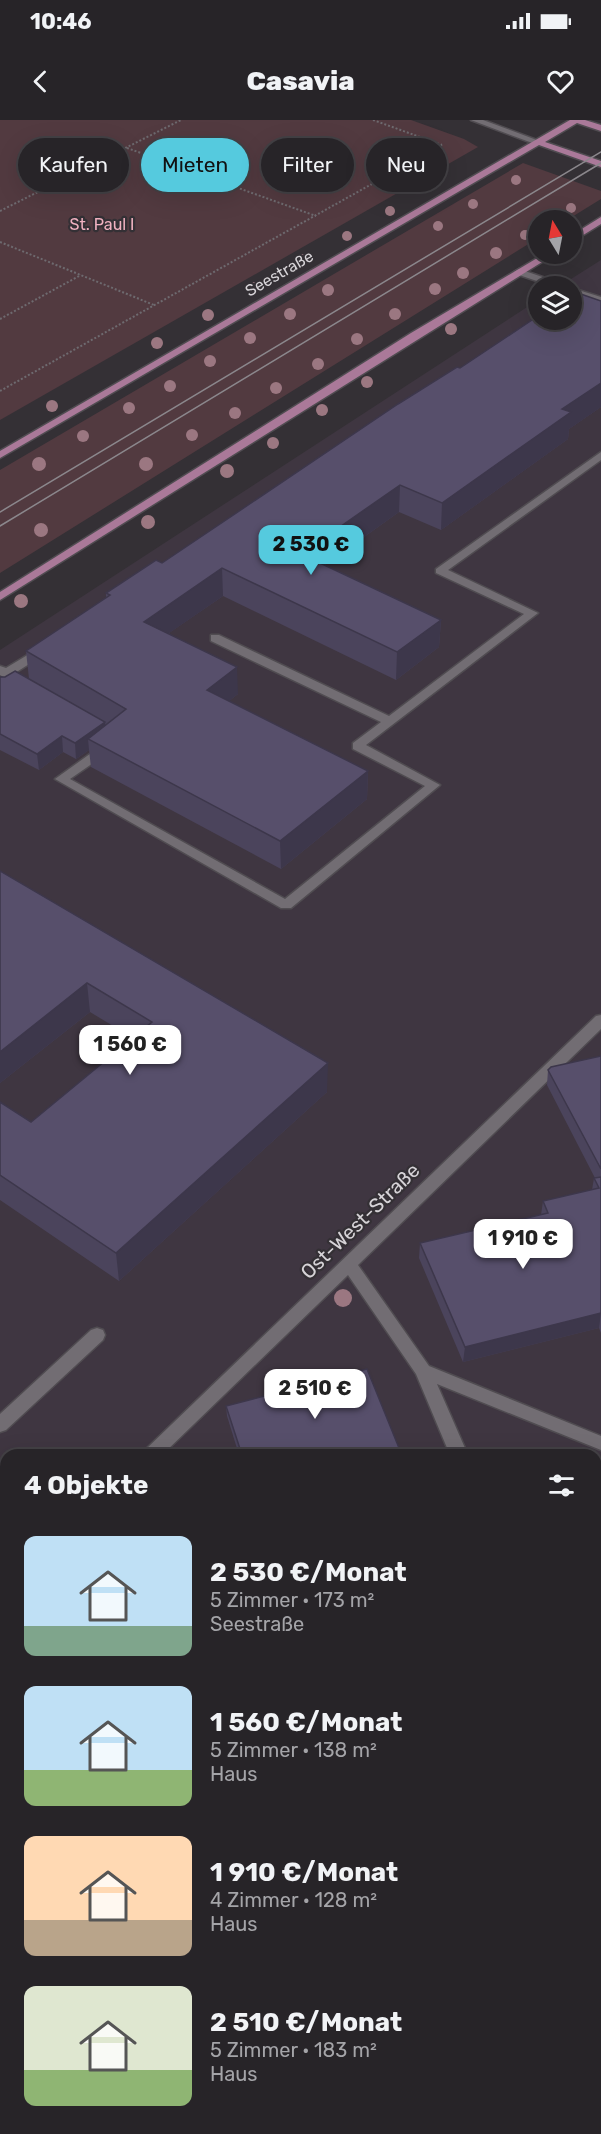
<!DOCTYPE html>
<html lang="de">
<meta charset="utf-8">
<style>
:root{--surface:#272428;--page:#2f2c30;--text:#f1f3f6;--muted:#a4a4a8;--line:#434145;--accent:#55cade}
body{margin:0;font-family:Rubik,sans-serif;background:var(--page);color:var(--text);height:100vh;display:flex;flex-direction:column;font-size:22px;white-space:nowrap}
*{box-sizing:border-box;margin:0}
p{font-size:20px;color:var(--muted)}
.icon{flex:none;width:33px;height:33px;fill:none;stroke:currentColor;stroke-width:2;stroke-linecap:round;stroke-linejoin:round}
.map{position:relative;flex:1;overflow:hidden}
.details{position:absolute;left:0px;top:1329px;width:602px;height:686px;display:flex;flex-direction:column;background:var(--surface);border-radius:18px 18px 0 0;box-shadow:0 6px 24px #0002,0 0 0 2px var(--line)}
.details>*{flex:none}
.top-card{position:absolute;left:18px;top:18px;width:566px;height:54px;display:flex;gap:12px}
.needle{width:39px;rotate:350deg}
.tools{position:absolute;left:528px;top:90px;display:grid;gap:12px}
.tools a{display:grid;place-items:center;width:54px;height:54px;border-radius:50%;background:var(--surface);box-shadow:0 6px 24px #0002,0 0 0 2px var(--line);font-size:30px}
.price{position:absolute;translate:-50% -51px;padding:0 14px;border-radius:12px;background:#fff;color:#222;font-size:20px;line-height:39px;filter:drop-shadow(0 2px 3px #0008)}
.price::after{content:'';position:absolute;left:50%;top:36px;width:18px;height:14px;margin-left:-9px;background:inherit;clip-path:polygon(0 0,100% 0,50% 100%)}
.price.active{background:var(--accent);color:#111}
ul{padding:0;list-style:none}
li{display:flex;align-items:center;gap:18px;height:150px;padding:0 24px}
li span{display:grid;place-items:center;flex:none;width:168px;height:120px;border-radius:12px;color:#555}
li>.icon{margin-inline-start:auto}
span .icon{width:72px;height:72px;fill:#fffc;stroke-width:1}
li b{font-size:26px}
h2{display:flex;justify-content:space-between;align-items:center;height:72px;padding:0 24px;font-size:26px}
.pill{padding:0 21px;border-radius:27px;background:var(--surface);box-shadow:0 6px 24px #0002,0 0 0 2px var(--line);font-size:21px;line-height:54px}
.pill.active{background:var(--accent);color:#111}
.status{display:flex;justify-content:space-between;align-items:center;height:42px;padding:0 30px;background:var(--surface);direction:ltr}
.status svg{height:16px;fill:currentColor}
header{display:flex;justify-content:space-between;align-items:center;height:78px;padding:0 24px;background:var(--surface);font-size:27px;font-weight:800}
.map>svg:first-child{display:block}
.built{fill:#3f3641;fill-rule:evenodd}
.green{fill:#523a40}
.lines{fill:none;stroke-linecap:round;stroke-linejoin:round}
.minor-casing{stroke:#504c51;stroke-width:3}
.major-casing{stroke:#504c51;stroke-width:3}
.path-far1{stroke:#6e6a6f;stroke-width:2;stroke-dasharray:2 2;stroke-linecap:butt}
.path{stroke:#6e6a6f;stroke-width:4.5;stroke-dasharray:4 4;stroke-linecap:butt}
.minor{fill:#726d73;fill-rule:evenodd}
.major{fill:#aa7999;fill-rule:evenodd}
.tram{stroke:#8b878c;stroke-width:1.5}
.tree{fill:#9b7781}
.wall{fill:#4b445c}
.shaded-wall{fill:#3d374b}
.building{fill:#574f6b;stroke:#3d374b;stroke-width:1.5}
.labels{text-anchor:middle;stroke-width:4.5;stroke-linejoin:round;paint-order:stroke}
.far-park-label{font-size:16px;fill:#f0b1c0;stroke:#343035}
.far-street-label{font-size:16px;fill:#d6d3d7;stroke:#343035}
.street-label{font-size:20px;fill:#d6d3d7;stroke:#343035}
</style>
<div class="status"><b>10:46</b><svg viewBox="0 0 49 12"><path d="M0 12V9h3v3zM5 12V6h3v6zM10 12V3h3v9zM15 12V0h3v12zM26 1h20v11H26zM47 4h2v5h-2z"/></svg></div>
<header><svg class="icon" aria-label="back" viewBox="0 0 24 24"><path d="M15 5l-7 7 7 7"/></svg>Casavia<svg class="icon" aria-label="heart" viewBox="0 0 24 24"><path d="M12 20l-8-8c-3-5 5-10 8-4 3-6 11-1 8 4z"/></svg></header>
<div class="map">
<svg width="601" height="2014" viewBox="0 0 601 2014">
<rect width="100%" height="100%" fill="#343035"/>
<path class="built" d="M601,140V2014H0V530L538,180V200H572V166H560ZM6,1335H596V2008H6Z"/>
<g class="green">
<path d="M0,0H411L464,19L478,27L0,300Z"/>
<path d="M523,43L601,71V79L567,100H538V118L0,453V350Z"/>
</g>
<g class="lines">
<defs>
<g id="minor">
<path d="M471,0H483L542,22L535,24Z"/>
<path d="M519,149L563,164L565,166H552L516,154L514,152Z"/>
<path d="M572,168L601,177V183L572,174Z"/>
<path d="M601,332V340L448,450L538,493L366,625L440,665L291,788H281L55,659L101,626H109V632L70,659L285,779L425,666L353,629V623L381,602L211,521V515H219L389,596L524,494L436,453V449Z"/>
<path d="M44,525L50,529L48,532L15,553L30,561V567H22L0,555V546L6,548Z"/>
<path d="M601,895V909L358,1145L429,1246L601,1316V1330L437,1264L468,1335H450L416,1254L348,1155L162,1335H142L145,1330L596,896Z"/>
<path d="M97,1208L103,1210L105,1215L103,1220L6,1310L0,1312V1294L91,1210Z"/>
<path d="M601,1358V1372L596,1373V1359Z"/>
<path d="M6,1468V1488L0,1490V1470Z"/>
<path d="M6,1523V1539L0,1541V1525Z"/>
</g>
<g id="major">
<path d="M570,0H585L601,5V11L577,3L545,22L601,41V47L539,25L0,338V331Z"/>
<path d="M601,97V104L572,122V115Z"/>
<path d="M544,134H555L0,480V472L411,213Z"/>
</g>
</defs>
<use href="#minor" class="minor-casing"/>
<use href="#major" class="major-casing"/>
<g class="path-far1">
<path d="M373,0L442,25"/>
<path d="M127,28L316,96"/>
<path d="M0,91L181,0"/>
<path d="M0,122L154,185"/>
<path d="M0,199L81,155"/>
<path d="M0,271L442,25"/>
</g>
<g class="path">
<path d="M596,1739L601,1737"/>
<path d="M596,1756L601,1769"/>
</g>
<use href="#minor" class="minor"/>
<use href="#major" class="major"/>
<g class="tram">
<path d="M0,392L601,32"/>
<path d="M0,406L601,43"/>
</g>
</g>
<g class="tree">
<circle cx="516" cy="60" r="5"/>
<circle cx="473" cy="84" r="5"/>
<circle cx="571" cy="88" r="5"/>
<circle cx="390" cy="91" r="5"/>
<circle cx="438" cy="106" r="5"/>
<circle cx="525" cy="115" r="5"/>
<circle cx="347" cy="116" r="5"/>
<circle cx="496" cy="133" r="6"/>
<circle cx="302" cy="140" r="6"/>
<circle cx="463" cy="153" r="6"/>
<circle cx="254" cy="168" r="6"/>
<circle cx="435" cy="169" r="6"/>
<circle cx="328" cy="170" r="6"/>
<circle cx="290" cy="194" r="6"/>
<circle cx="395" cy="194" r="6"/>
<circle cx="208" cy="195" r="6"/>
<circle cx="451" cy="209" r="6"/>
<circle cx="250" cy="218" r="6"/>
<circle cx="357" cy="219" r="6"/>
<circle cx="157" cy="223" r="6"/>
<circle cx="210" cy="241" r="6"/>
<circle cx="318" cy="244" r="6"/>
<circle cx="367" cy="262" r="6"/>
<circle cx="170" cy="266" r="6"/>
<circle cx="276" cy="268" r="6"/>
<circle cx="52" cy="286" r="6"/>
<circle cx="129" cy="288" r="6"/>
<circle cx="322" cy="290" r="6"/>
<circle cx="235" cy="293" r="6"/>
<circle cx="192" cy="315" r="6"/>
<circle cx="83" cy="316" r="6"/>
<circle cx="273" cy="323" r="6"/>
<circle cx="39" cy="344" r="7"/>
<circle cx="146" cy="344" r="7"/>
<circle cx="227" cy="351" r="7"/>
<circle cx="148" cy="402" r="7"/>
<circle cx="41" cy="410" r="7"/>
<circle cx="21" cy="481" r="7"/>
<circle cx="343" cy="1178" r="9"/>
</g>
<g class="wall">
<path d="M601,181V287L569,309L568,319L441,410L399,392L325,445L441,500L439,527L396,560L223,476L169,513L238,574L229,581L368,651L367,679L281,749L91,647L89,630L76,639L63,632L39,650L0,630V557L29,559L26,531L106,478V473L162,443L460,248Z"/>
<path d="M0,751L327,972L119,1161L0,1080V982L31,1002L133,918L90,892L0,963Z"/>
<path d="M601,936V1213L599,1208L463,1242L419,1138L420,1123L541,1095L543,1081L592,1070L594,1058H595L547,965L548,950Z"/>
<path d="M226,1286L398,1335H239L227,1296Z"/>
</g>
<g class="shaded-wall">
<path d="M601,263V287L569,309L568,319L441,410L442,383L562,289Z"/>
<path d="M400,365L399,392L301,462V434Z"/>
<path d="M222,448L223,476L146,529L144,502Z"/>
<path d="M441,500L439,527L396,560L397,532Z"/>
<path d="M237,547L238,574L208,598L207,570Z"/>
<path d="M105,602L107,618L88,619L89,630L76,639L75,623Z"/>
<path d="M62,616L63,632L39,650L37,634Z"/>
<path d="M368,651L367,679L281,749L280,721Z"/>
<path d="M87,863L90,892L0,963V932Z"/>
<path d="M328,943L327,972L119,1161L116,1133Z"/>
<path d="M601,1193L599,1208L463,1242L465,1227Z"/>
<path d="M399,1328L398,1335H371Z"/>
<path d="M601,1697V1711L596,1713V1699Z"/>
</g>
<g class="building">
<path d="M575,172L601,181V263L562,289L571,292L442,383L400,365L301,434L441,500L397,532L222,448L144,502L237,547L207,570L368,651L280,721L88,619L126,589L26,531L110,475L106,473L156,440L162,443L398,284L457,247L460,248L538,196V200H572V174Z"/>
<path d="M15,551L105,602L75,623L62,616L37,634L0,614V557H5Z"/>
<path d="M0,751L328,943L116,1133L0,1055V982L31,1002L152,902L87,863L0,932Z"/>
<path d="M601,936V1049L548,950L551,947Z"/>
<path d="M601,1057V1193L465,1227L420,1123L548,1093L543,1081L599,1068L594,1058Z"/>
<path d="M367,1249L399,1328L371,1335H242L226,1286Z"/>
<path d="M601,1496V1697L596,1699V1498Z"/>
<path d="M6,1688V1769L0,1741V1695Z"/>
<path d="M596,1800L601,1813V2014H109L108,2008H596Z"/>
</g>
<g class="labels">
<g class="far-park-label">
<text x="102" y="110">St. Paul I</text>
</g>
<g class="far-street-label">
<text transform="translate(279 153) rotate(-30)" y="6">Seestraße</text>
</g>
<g class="street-label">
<text transform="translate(360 1101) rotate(-44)" y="7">Ost-West-Straße</text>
</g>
</g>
</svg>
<div class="tools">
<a><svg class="needle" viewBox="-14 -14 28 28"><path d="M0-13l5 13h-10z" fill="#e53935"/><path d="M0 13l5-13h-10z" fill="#a4a4a8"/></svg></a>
<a><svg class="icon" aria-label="layers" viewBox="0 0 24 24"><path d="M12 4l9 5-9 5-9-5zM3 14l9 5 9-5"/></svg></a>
</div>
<b class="price active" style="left:311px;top:456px">2 530 €</b>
<b class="price" style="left:130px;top:956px">1 560 €</b>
<b class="price" style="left:523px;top:1150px">1 910 €</b>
<b class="price" style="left:315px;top:1300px">2 510 €</b>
<div class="top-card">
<a class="pill">Kaufen</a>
<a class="pill active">Mieten</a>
<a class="pill">Filter</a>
<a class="pill">Neu</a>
</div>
<section class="details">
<h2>4 Objekte<svg class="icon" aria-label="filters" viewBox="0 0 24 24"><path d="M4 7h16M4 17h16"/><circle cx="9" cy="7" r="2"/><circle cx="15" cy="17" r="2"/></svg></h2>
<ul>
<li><span style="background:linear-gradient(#bfe0f5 75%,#7fa58c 0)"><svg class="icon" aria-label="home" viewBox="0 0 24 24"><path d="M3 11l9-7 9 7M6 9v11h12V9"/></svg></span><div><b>2 530 €/Monat</b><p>5 Zimmer · 173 m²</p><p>Seestraße</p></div></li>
<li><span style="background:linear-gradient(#bfe0f5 70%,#8fb573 0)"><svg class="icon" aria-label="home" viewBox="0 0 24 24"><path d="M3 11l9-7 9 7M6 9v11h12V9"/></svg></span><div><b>1 560 €/Monat</b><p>5 Zimmer · 138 m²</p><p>Haus</p></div></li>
<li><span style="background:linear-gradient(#ffd9b3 70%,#b9a48a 0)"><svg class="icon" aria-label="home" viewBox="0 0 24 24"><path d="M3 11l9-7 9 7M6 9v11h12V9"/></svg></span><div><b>1 910 €/Monat</b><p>4 Zimmer · 128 m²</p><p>Haus</p></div></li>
<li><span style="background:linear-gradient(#dfe7d0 70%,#8fb573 0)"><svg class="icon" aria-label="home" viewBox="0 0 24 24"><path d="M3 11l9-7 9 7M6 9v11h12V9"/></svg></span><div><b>2 510 €/Monat</b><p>5 Zimmer · 183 m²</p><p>Haus</p></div></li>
</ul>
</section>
</div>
